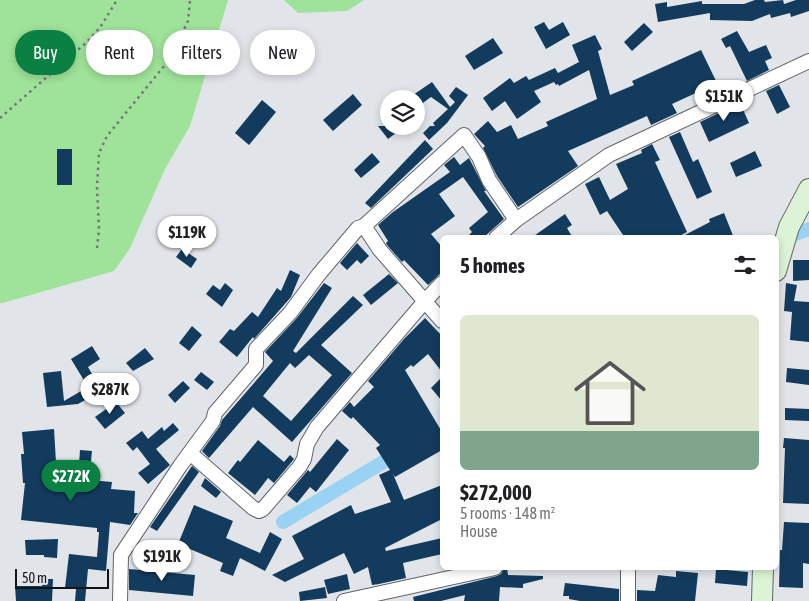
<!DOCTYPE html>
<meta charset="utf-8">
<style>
:root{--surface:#fff;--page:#f2f2f2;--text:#202124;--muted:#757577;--accent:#0b8043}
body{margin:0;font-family:"Asap Condensed",sans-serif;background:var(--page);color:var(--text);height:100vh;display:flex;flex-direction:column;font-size:19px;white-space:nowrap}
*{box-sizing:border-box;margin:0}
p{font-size:16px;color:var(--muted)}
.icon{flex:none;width:28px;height:28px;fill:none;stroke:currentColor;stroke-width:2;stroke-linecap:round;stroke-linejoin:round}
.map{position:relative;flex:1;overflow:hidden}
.sheet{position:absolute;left:440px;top:235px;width:339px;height:335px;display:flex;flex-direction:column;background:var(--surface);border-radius:8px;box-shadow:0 2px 8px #0003}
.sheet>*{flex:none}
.guide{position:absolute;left:15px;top:30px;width:350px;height:45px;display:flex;gap:10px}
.fabs{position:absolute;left:380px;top:90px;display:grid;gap:10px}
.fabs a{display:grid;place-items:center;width:45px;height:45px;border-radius:50%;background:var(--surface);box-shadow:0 2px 8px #0003;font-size:25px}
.scale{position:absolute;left:15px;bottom:12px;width:94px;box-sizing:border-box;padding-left:5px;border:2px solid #111314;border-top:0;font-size:14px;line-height:18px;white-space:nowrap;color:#111314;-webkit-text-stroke:4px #e1e4e8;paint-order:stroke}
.price{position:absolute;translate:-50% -42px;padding:0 11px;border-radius:18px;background:#fff;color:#222;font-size:16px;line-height:32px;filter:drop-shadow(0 1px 2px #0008)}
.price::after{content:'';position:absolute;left:50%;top:30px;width:15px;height:11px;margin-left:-8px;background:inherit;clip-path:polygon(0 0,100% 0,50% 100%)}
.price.current{background:var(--accent);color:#fff}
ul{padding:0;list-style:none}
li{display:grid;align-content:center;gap:10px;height:265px;padding:0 20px}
li span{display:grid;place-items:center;height:155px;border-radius:8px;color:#555}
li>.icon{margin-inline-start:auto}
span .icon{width:90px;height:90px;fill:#fffc;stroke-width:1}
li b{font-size:21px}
h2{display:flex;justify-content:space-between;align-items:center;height:60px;padding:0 20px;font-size:21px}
.tag{padding:0 18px;border-radius:22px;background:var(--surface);box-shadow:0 2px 8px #0003;font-size:18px;line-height:45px}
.tag.current{background:var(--accent);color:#fff}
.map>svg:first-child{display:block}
.green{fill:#9fe299}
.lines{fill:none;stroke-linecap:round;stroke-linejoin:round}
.canal{stroke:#9ad2f4;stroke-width:14}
.building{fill:#133b5d;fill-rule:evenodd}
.street-casing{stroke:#626568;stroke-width:16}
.secondary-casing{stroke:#626568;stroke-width:22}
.path{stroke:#747679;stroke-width:2.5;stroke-dasharray:2.5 4;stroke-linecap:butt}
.street{stroke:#fff;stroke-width:14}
.secondary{stroke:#dcf4d5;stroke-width:20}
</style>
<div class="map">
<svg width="809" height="601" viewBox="0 0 809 601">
<rect width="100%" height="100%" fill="#e1e4e8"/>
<g class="green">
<path d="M0,0H228L190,126L165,169L130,248L114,271L3,303H0Z"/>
<path d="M284,0H364L347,11L298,13Z"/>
</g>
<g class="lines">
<g class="canal">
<path d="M782,239L809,229"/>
<path d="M283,522L400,452"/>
</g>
</g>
<g class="building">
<path d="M755,0H764L765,2L783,0L784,4L796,0H809V11L791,17L790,13L771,18L770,14L752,21L710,20V13L658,22L655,4L667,2V7L702,1V4H744Z"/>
<path d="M544,22L549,30L563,22L570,35L546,49L534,27Z"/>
<path d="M644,23L653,32L632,51L624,42Z"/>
<path d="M737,31L749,52L766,45L772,58L765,61L769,70L747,81L730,46L726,48L721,39Z"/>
<path d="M595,35L602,49L598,51L610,95L634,85L632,81L701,50L717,83L707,87L712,97L702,101L698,92L672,104L677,113L651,125L647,116L568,151L578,166L518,207L497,176L483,148L485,146L474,134L488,121L497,132L511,125L518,139L548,126L546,122L597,99L589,70L559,86L558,84L556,85L554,82L534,91L541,102L517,119L505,101L492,111L483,98L510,78L514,83L526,76L529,80L555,68L558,73L579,62L572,45Z"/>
<path d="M493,38L503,53L474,70L465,56Z"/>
<path d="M432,82L450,107L455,102L449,96L456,87L468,95L447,123L429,140L423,133L430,126H435L433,123L448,109L431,97L420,105L413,95Z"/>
<path d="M779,85L790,107L777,114L766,91Z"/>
<path d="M353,94L362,105L333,131L323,120Z"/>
<path d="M262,100L276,112L249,145L235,133Z"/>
<path d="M740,103L749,123L709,142L700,122Z"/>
<path d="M378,126H405L388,139Z"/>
<path d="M680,132L693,162L698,159L712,192L697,199L669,137Z"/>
<path d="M425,140L433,149L371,208L365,203Z"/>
<path d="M652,144L660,160L655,162L687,232L676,238H625L607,211L600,215L585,184L599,177L610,200L628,189L616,164L642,153L641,150Z"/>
<rect x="57" y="149" width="15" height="36"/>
<path d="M755,151L762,166L736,177L730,163Z"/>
<path d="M372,153L380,162L361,178L354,170Z"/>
<path d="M454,157L460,165L469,158L486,191H484L504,219L483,238H466L472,232L469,228L488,212L463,177L439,194L455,216L431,234L442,247V272L428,285L404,260L402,262L387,245L386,243L388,241L378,225L393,212L450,172L444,165Z"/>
<path d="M724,213L734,238H679L710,222L709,219Z"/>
<path d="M565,214L572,225L567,228L573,238H531Z"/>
<path d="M357,243L369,256L361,264L357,260L347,270L340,263Z"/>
<path d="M182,249L197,259L191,268L176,257Z"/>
<path d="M793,260H809V280L793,281Z"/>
<path d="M290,270L300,275L291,297L254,339L253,337L237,357L219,342L230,329L234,331L252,312L258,317L277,288L281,291Z"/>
<path d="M389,274L398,283L371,305L363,295Z"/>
<path d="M225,283L233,290L222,307L206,294L213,285L220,290Z"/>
<path d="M324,283L332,288L293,351L296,353L353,296L363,305L321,345L352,373L292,442L253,407L209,458L202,451L220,426L222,420L273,361L265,352L296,319ZM309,355L332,375L291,421L263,396L290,363L295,368Z"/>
<path d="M786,283L797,285L794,301L809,302V342L790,340L792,312L784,311Z"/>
<path d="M425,318L442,336V372L428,354L413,367L411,365L405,370L442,432V450L395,477L393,474L404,500L442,485V519L385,548L386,551L442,538V554L403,563L406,578L379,584L372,585L368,567L354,574L344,553L285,582L272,575L304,559L292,536L351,505L355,514L391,502L379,475L390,470L376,448L380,445L353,417L351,419L342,411L350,402L354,407L374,387L368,381L404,339Z"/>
<path d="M192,326L202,335L189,351L179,343Z"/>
<path d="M92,346L100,359L88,367L107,400L100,405L94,395L78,404L47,407L43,373L61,371L64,401L88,387L71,359Z"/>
<path d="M145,348L154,359L133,371L126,363Z"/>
<path d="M787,368L809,370V385L786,382Z"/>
<path d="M201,372L214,382L207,390L194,380Z"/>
<path d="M442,377V401L431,388Z"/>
<path d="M183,381L190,388L175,403L168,395Z"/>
<path d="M116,402L125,413L105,429L95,417Z"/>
<path d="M785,408L809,409V421L785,420Z"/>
<path d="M173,423L179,430L156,449L170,465L148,484L138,473L150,464L137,447L133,451L126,443L142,431L148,439L162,427L164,431Z"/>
<path d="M54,429L57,479H78L80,450L92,451L89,480L112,482L111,489L135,491L134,513H138L130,525L110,522L106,571L88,569L85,601H75L76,589L65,588L69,554L97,557L99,532H97V528L21,520L25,483H23L21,454H24L22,432Z"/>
<path d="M784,438L809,440V504L783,503L785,448H783Z"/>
<path d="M337,439L349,450L316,492L310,487L297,503L287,495L308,470L310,472Z"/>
<path d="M258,440L284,462L290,455L294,459L274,483L268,478L255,495L228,473L238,460L240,462Z"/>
<path d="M192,466L199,472L157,531L150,527Z"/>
<path d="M205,478L221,492L216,498L201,486Z"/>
<path d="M194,505L233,521L226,538L260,553L270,532L282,539L265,571L240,558L233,576L220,571L223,563L178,544Z"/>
<path d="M784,522L809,523V564L803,563V588L779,587L780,550H782Z"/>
<path d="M58,539L57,558L44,557V555H26L25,540Z"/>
<path d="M504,568H507L508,575L543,576V579L523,584V588L500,587L499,601H464L465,595L441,601H414L413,597L497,576L501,574Z"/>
<path d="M129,569L195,575L193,596L129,590Z"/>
<path d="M716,569L748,572L747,586L715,583Z"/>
<path d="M676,571L698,573L695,601H637V590L655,591L658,575L676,577Z"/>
<path d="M347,574L350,589L328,594L324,580Z"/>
<path d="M43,579H53L52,601H16L15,586H42Z"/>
<path d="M565,583L619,589V601H580L569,599V596H563Z"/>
<path d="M325,587L327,598L300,601L299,592Z"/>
</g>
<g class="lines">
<defs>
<g id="street">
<path d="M364,226L380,250L442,321"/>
<path d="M496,238L516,220L609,155L809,61"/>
<path d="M190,453L253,508L259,511L263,509L300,466L304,459L307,444L317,427L425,301L442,283"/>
<path d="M628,568V601"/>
<path d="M120,601L121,555L180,466L213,421L215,413L256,365V349L290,313L319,274L358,228L364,226L464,135L479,157L489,180L516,220"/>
<path d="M344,601L495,568"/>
</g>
<g id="secondary">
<path d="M776,271L789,227L809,189"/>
<path d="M762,601L763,568"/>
</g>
</defs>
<use href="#street" class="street-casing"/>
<use href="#secondary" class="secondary-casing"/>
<g class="path">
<path d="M0,118L87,42L101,26L117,0"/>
<path d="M97,248L99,230L97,187L99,153L107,136L169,60L188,21L190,0"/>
</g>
<use href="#street" class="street"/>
<use href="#secondary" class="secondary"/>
</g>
</svg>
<div class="fabs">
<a><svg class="icon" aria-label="layers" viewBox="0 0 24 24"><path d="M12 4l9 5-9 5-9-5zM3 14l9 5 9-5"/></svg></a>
</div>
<div class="scale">50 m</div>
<b class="price" style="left:724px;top:122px">$151K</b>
<b class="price" style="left:187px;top:258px">$119K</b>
<b class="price" style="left:110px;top:415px">$287K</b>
<b class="price current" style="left:71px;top:502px">$272K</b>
<b class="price" style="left:162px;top:582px">$191K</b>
<div class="guide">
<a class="tag current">Buy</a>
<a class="tag">Rent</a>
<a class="tag">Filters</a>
<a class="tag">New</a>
</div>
<section class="sheet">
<h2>5 homes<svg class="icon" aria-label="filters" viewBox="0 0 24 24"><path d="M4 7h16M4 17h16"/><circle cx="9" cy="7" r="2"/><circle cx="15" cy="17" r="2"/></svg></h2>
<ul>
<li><span style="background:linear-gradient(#dfe7d0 75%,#7fa58c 0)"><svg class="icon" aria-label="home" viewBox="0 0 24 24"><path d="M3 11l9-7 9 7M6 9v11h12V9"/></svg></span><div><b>$272,000</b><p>5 rooms · 148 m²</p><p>House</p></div></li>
</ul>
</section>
</div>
